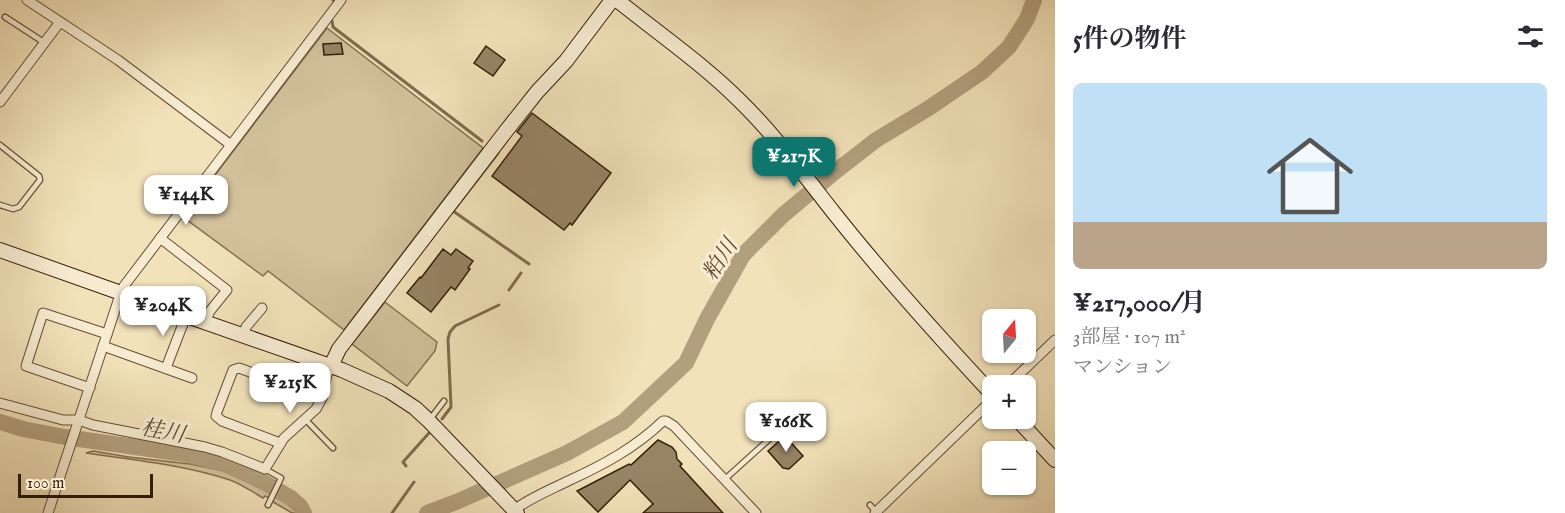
<!DOCTYPE html>
<html lang="ja">
<meta charset="utf-8">
<style>
:root{--surface:#fff;--page:#f7f7f7;--text:#2b2b33;--muted:#7c7c81;--accent:#0f766e}
body{margin:0;font-family:"IM FELL English","Noto Serif JP",serif;background:var(--page);color:var(--text);height:100vh;display:flex;flex-direction:column;font-size:22px;white-space:nowrap}
*{box-sizing:border-box;margin:0}
p{font-size:20px;color:var(--muted)}
.icon{flex:none;width:33px;height:33px;fill:none;stroke:currentColor;stroke-width:2;stroke-linecap:round;stroke-linejoin:round}
.map{position:relative;flex:1;overflow:hidden}
.sheet{display:flex;flex-direction:column;background:var(--surface);width:510px}
.sheet>*{flex:none}
.needle{width:39px;rotate:18deg}
.tools{position:absolute;left:982px;top:309px;display:grid;gap:12px}
.tools a{display:grid;place-items:center;width:54px;height:54px;border-radius:9px;background:var(--surface);box-shadow:0 2px 4px #0004;font-size:30px}
.scale{position:absolute;left:18px;bottom:15px;width:135px;box-sizing:border-box;padding-left:6px;border:3px solid #351e09;border-top:0;font-size:16px;line-height:21px;white-space:nowrap;color:#351e09;-webkit-text-stroke:4px #f7ecd2;paint-order:stroke}
.price{position:absolute;translate:-50% -51px;padding:0 14px;border-radius:12px;background:#fff;color:#222;font-size:20px;line-height:39px;filter:drop-shadow(0 2px 3px #0008)}
.price::after{content:'';position:absolute;left:50%;top:36px;width:18px;height:14px;margin-left:-9px;background:inherit;clip-path:polygon(0 0,100% 0,50% 100%)}
.price.active{background:var(--accent);color:#fff}
ul{padding:0;list-style:none}
li{display:grid;align-content:center;gap:12px;height:318px;padding:0 18px}
li span{display:grid;place-items:center;height:186px;border-radius:9px;color:#555}
li>.icon{margin-inline-start:auto}
span .icon{width:108px;height:108px;fill:#fffc;stroke-width:1}
li b{font-size:26px}
h2{display:flex;justify-content:space-between;align-items:center;height:72px;padding:0 18px;font-size:26px}
main{display:flex;flex:1;min-height:0}
.map>svg:first-child{display:block}
.green{fill:#d2c19b;stroke:#847052;stroke-width:1.5}
.lines{fill:none;stroke-linecap:round;stroke-linejoin:round}
.stream{stroke:#806b4f;stroke-width:3}
.river{stroke:#b29f7d;stroke-width:16}
.building{fill:#978465;stroke:#351e09;stroke-width:1.5}
.lane-casing{stroke:#644f35;stroke-width:7}
.street-casing{stroke:#644f35;stroke-width:11}
.secondary-casing{stroke:#351e09;stroke-width:16}
.lane{stroke:#f7ecd2;stroke-width:4.5}
.street{stroke:#f7ecd2;stroke-width:9}
.secondary{stroke:#f7ecd2;stroke-width:14}
.labels{text-anchor:middle;stroke-width:6;stroke-linejoin:round;paint-order:stroke}
.water-label{font-size:22px;font-style:italic;fill:#614b32;stroke:#f7ecd2}
</style>
<main>
<div class="map">
<svg width="1055" height="513" viewBox="0 0 1055 513">
<rect width="100%" height="100%" fill="#f2e2b9"/>
<filter id="stains"><feTurbulence type="fractalNoise" baseFrequency=".00333" numOctaves="4"/><feColorMatrix values="0 0 0 0 .2 0 0 0 0 .09 0 0 0 0 .02 0 0 0 .5 -.17"/></filter>
<radialGradient id="worn" r=".72"><stop offset=".6" stop-color="#630" stop-opacity="0"/><stop offset="1" stop-color="#630" stop-opacity=".3"/></radialGradient>
<g class="green">
<path d="M327,28L483,148L344,330L268,271L263,276L183,217Z"/>
<path d="M385,302L437,342L435,351L407,386L352,344Z"/>
<path d="M93,451L129,457L190,464L224,471L278,494L299,509L301,513H292L273,502L272,499L265,496L263,498C253,492 241,484 230,480C185,465 133,460 86,453Z"/>
</g>
<g class="lines">
<g class="stream">
<path d="M333,0L334,1"/>
<path d="M332,21L333,27L482,141"/>
<path d="M498,153L453,211L529,264"/>
<path d="M509,290L521,273"/>
<path d="M442,419L451,407L448,339L450,332L455,326L499,305"/>
<path d="M406,466L403,462L429,433"/>
<path d="M392,513L414,482"/>
</g>
<g class="river">
<path d="M0,422L23,429L65,437L184,454L225,464L265,483L291,498L300,506L304,513"/>
<path d="M427,513L456,502L567,453L623,422L686,363L707,319L743,255L783,215L831,175L876,140L929,108L982,72L1009,47L1027,19L1034,0"/>
</g>
</g>
<g class="building">
<path d="M341,43L343,54L324,55L323,44Z"/>
<path d="M486,46L505,60L493,76L474,63Z"/>
<path d="M532,113L611,173L572,225L570,223L564,230L492,176L522,136L517,132Z"/>
<path d="M443,249L451,255L456,249L473,261L468,268L470,269L455,290L451,287L431,312L407,293L420,277L421,278Z"/>
<path d="M785,436L803,456L789,469L783,468L768,451Z"/>
<path d="M658,440L672,447L676,452L677,459L682,464L680,466L723,513H643L653,504L630,480L598,512L577,491L629,464L631,465Z"/>
</g>
<g class="lines">
<defs>
<g id="lane">
<path d="M5,17L45,43"/>
<path d="M0,145L39,176L40,180L19,207L13,209L0,205"/>
<path d="M431,418L444,401"/>
<path d="M305,419L333,448"/>
<path d="M265,469L281,478L268,505"/>
<path d="M724,480L786,424"/>
<path d="M870,505L877,513"/>
</g>
<g id="street">
<path d="M27,0L118,60L231,145"/>
<path d="M0,102L60,22"/>
<path d="M160,238L227,290L210,311L205,322"/>
<path d="M243,336L246,327L262,308"/>
<path d="M103,346L192,378"/>
<path d="M166,368L186,316"/>
<path d="M1007,386L1055,340"/>
<path d="M90,388L26,366L43,313L107,334"/>
<path d="M0,403L63,420H79L93,425L205,447L222,452L265,469L284,438L316,409L322,398L327,374L331,366"/>
<path d="M280,443L222,421L216,416L217,412L233,370L239,368L322,398"/>
<path d="M514,510C530,498 550,490 568,481C603,465 635,448 663,421H666L674,426L756,513"/>
<path d="M48,513L118,301L124,286L341,0"/>
<path d="M875,513L993,399"/>
</g>
<g id="secondary">
<path d="M617,0C658,33 703,64 740,101C775,135 804,175 834,213C884,276 938,336 993,395"/>
<path d="M0,250L121,293L342,370L389,391L415,408L428,420L517,513"/>
<path d="M331,366L339,349L506,131L537,92L566,61L612,0"/>
<path d="M1016,418L1055,460"/>
</g>
</defs>
<use href="#lane" class="lane-casing"/>
<use href="#street" class="street-casing"/>
<use href="#secondary" class="secondary-casing"/>
<use href="#lane" class="lane"/>
<use href="#street" class="street"/>
<use href="#secondary" class="secondary"/>
</g>
<g class="labels">
<g class="water-label">
<text transform="translate(719 259) rotate(-57)" y="8">粕川</text>
<text transform="translate(163 430) rotate(11)" y="8">桂川</text>
</g>
</g>
<rect width="100%" height="100%" filter="url(#stains)"/>
<rect width="100%" height="100%" fill="url(#worn)"/>
</svg>
<div class="tools">
<a><svg class="needle" viewBox="-14 -14 28 28"><path d="M0-13l5 13h-10z" fill="#e53935"/><path d="M0 13l5-13h-10z" fill="#7c7c81"/></svg></a>
<a>+</a>
<a>−</a>
</div>
<div class="scale">100 m</div>
<b class="price active" style="left:794px;top:188px">¥217K</b>
<b class="price" style="left:186px;top:226px">¥144K</b>
<b class="price" style="left:163px;top:337px">¥204K</b>
<b class="price" style="left:290px;top:414px">¥215K</b>
<b class="price" style="left:786px;top:453px">¥166K</b>
</div>
<section class="sheet">
<h2>5件の物件<svg class="icon" aria-label="filters" viewBox="0 0 24 24"><path d="M4 7h16M4 17h16"/><circle cx="9" cy="7" r="2"/><circle cx="15" cy="17" r="2"/></svg></h2>
<ul>
<li><span style="background:linear-gradient(#bfe0f5 75%,#b9a48a 0)"><svg class="icon" aria-label="home" viewBox="0 0 24 24"><path d="M3 11l9-7 9 7M6 9v11h12V9"/></svg></span><div><b>¥217,000/月</b><p>3部屋 · 107 m²</p><p>マンション</p></div></li>
</ul>
</section>
</main>
